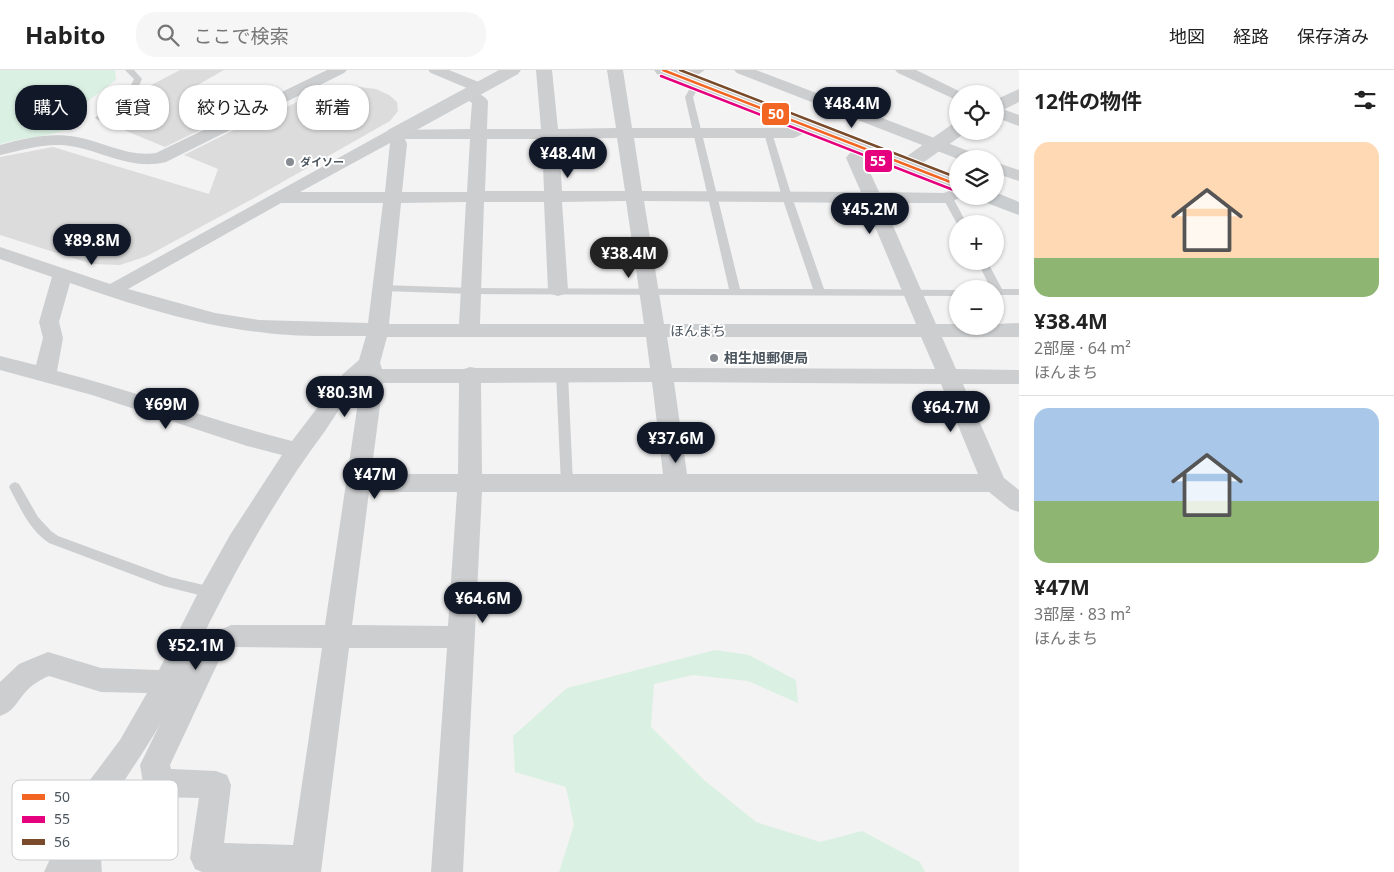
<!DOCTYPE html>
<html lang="ja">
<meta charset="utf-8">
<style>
:root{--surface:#fff;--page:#f6f6f6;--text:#222;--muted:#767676;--line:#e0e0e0;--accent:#111827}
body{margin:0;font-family:"Noto Sans","Noto Sans JP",sans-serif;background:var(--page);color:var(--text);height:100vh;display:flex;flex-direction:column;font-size:19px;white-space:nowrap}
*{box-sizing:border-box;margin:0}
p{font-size:16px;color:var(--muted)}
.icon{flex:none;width:28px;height:28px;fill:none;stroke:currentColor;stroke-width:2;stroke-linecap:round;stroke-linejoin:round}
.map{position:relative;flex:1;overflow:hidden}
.sheet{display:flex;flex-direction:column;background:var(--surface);width:375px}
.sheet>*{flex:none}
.hud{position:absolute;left:15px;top:15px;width:475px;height:45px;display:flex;gap:10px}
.fabs{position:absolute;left:949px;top:15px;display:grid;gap:10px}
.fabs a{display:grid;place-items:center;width:55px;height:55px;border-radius:50%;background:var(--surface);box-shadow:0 1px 4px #0004;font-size:25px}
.price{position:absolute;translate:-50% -42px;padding:0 11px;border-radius:18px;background:var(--accent);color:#fff;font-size:16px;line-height:32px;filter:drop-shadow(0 1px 2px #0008)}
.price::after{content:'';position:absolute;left:50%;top:30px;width:15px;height:11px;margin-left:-8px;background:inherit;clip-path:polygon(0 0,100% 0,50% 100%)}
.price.selected{background:#222;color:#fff}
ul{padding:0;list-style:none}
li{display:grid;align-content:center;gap:10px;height:265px;padding:0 15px}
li+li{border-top:1px solid var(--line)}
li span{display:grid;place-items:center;height:155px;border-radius:15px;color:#555}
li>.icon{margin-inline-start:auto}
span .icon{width:90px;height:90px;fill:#fffc;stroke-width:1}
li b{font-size:21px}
h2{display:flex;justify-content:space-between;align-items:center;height:60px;padding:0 15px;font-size:21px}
.pill{padding:0 18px;border-radius:20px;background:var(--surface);box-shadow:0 1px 4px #0004;font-size:18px;line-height:45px}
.pill.selected{background:var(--accent);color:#fff}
header{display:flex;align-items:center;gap:30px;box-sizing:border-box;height:70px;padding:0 25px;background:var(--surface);border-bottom:1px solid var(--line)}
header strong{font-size:24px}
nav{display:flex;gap:28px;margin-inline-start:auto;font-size:18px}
.search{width:350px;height:45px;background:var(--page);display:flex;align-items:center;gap:12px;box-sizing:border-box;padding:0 18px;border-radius:20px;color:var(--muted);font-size:19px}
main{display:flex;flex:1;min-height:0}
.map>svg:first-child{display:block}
.green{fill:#daf0e2}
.building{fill:#dcdcdd}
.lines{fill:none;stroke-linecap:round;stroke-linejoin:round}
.lane{fill:#cdced0;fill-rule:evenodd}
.street{fill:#cdced0;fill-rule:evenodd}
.secondary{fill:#cdcfd1;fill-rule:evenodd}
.primary{fill:#c9cdcf;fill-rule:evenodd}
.bus-1-casing{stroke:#fff;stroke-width:5}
.bus-2-casing{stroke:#fff;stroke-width:5}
.bus-3-casing{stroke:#fff;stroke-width:5}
.bus-1{stroke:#f26522;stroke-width:2.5}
.bus-2{stroke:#e5007d;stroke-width:2.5}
.bus-3{stroke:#7a4b2a;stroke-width:2.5}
.poi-dot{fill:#868c92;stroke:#fff;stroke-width:2}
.labels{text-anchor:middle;stroke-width:4;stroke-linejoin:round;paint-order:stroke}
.far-poi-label{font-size:11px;font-weight:bold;fill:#4b555e;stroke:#fff;text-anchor:start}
.street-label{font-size:14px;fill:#4b555e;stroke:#fff}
.poi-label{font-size:14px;font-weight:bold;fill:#4b555e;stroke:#fff;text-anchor:start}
.key{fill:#fff;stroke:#c9cccf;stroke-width:1}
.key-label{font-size:14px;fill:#4b555e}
.line-badge{stroke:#fff;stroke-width:2}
.badge-label{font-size:14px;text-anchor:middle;font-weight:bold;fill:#fff}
</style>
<header>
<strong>Habito</strong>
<div class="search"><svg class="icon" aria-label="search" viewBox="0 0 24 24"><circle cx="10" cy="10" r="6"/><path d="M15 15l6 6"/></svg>ここで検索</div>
<nav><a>地図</a><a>経路</a><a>保存済み</a></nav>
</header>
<main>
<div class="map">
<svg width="1019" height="802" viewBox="0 0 1019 802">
<rect width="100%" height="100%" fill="#f3f3f3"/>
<g class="green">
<path d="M0,0H115L116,10C98,23 74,39 66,60C44,68 22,67 0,74Z"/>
<path d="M715,580L749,585L796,610L798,633L748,611L693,605L654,614L651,657L704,710L756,752L820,772L862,761L920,792L925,802H559L574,755L566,717L515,702L513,666L567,618Z"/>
</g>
<g class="building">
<path d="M180,0H224L187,21L239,41L165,77L119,58L124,54L112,48L121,44L116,42L124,37L121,36L129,31L127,30L136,23Z"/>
<path d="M343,15L376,19L389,25L397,32L398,41L390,51L256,127L147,186L120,195L92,194L0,165V87L53,77L209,124L218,99L184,85L258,48L262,49L330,16Z"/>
</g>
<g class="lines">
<g class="lane">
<path d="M125,0H134L142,9L138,18L105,47L118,54L119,56L115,59L95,48L131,15L134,9Z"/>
<path d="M700,14L704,16L696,22L693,27L740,219H813L782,127L764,63L768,60L772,63L792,127L824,219L958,220V226L472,224L382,221L377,218L382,215L472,218L729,219L685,27L690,18Z"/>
<path d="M948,125L953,128L967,154H957L943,128Z"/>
<path d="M977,191H987L1002,219H1019V225H995V219H991Z"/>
<path d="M562,300L568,304L573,414L571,417H563L561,414L556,304Z"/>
<path d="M15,412L19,414L38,447L51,461L58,466L170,507L216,518L218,522L216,526L211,528L163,516L49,473C29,460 20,437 9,417L11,414Z"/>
</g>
<g class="street">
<path d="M327,0H347L344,3L166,92C133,100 108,84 76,77C51,71 25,79 0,85V75C25,68 51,62 77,67C104,72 127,87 156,83Z"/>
<path d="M428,0H449L486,15L488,18L486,21H474L431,3Z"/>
<path d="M536,0H552L558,59L616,58L607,0H623L632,58H791L805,52L811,54L813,57L811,60L794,68H634L642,121L861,122L846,88C852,79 861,74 871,76L873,80L864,89L879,122L944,123L958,117V126H964L948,133H883L936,254H958V256H995V254L1019,253V267H942L956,299L1019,300V314H963L1004,408L1019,420V442L1010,439L989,422H482L463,802H431L447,578H349L321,802H202L195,799L190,788L199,728L158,727L147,723L143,713L140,695L160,654C138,693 110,728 90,769C102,775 101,791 102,802H44L81,722L120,670L147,623L101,622L49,606C39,610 30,616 23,625C15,635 12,642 0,646V612L19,594L48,582L101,598L159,600L202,515L230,465L282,385L247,376L92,325L0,300V286L36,295L43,268L39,252L52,207L0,189V177L110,214L389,60L470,59L472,33L460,25L462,22C471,20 483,23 488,31L487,59H541ZM617,68L625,121H562L559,69ZM405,69H470L467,122H402L407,74ZM487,69H542L544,121H485ZM390,73L385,122H300ZM626,131L644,254H480L484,132H544L548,220L551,224L558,226L565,224L568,220L562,132ZM644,131L865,133L916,254H664ZM466,132L459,254H389L401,133ZM281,133H383L368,253L259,250L215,243L128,219ZM70,213C130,234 195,255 259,262C294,267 330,266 366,266L359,290L343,304L292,371C212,351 136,321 57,301L63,268L59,252ZM387,267H646L650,298H476L470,297L464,299H382L380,293ZM667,267H921L935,299L672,298ZM361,312L325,555H231L202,568L197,578C234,502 275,428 325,361C336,345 347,325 361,312ZM652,312L663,404H482L481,313ZM674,312L941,314L978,404H687ZM383,313H459L458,404H371ZM369,422H457L448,556L352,555ZM234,577L322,578L293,775L224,773L231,715L227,705L216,701L171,699L170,695L222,584Z"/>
<path d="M686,0H705L688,11H678L675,8Z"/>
<path d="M734,0H756L979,85L981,89H958L737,3Z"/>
<path d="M895,0H916L965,24H958V30L952,28L898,3Z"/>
<path d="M995,36L1019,45V56L995,47Z"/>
<path d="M995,92L1019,100V111L995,103Z"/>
</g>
<g class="secondary">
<path d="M499,0H521L518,4L402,68L395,70L388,68L385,64L388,60Z"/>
<path d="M1019,19V32L995,44V30Z"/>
<path d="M958,53V61H966L965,63L914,99L907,101L900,99L897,95L900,91L951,55Z"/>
</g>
<g class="primary">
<path d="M654,0H679L958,108V121L657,4Z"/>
<path d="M995,122L1019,132V145L979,130L976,126H995Z"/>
</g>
<defs>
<path id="bus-1" d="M663,0L958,115"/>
<path id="bus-2" d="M661,6L956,121"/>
<path id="bus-3" d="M680,0L958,108"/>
</defs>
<use href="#bus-1" class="bus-1-casing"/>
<use href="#bus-2" class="bus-2-casing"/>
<use href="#bus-3" class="bus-3-casing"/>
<use href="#bus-1" class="bus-1"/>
<use href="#bus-2" class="bus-2"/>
<use href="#bus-3" class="bus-3"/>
</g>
<g class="poi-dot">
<circle cx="290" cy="92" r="5"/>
<circle cx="714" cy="288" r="5"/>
</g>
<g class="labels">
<g class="far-poi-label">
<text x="300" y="96">ダイソー</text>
</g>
<g class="street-label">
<text x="698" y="266">ほんまち</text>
</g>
<g class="poi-label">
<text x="724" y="293">相生旭郵便局</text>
</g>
</g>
<rect x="12" y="710" width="166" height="80" rx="8" class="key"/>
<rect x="22" y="724" width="23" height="6" fill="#f26522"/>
<rect x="22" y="746" width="23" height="7" fill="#e5007d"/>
<rect x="22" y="769" width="23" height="6" fill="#7a4b2a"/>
<g class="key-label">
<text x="54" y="732">50</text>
<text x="54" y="754">55</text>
<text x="54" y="777">56</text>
</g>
<g class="line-badge">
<rect x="761" y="32" width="29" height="24" rx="5" fill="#f26522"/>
<rect x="864" y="79" width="29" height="24" rx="5" fill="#e5007d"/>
</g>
<g class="badge-label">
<text x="776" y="49">50</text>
<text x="878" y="96">55</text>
</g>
</svg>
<div class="fabs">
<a><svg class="icon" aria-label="locate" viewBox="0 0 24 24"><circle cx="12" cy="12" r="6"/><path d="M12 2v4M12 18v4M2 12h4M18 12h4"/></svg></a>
<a><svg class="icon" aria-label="layers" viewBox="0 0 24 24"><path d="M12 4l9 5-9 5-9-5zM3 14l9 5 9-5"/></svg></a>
<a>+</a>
<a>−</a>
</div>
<b class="price" style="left:852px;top:59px">¥48.4M</b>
<b class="price" style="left:568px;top:109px">¥48.4M</b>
<b class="price" style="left:870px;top:165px">¥45.2M</b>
<b class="price" style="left:92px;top:196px">¥89.8M</b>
<b class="price selected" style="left:629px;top:209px">¥38.4M</b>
<b class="price" style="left:345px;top:348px">¥80.3M</b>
<b class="price" style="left:166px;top:360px">¥69M</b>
<b class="price" style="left:951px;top:363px">¥64.7M</b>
<b class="price" style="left:676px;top:394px">¥37.6M</b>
<b class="price" style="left:375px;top:430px">¥47M</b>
<b class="price" style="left:483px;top:554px">¥64.6M</b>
<b class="price" style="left:196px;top:601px">¥52.1M</b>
<div class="hud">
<a class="pill selected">購入</a>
<a class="pill">賃貸</a>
<a class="pill">絞り込み</a>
<a class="pill">新着</a>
</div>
</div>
<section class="sheet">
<h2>12件の物件<svg class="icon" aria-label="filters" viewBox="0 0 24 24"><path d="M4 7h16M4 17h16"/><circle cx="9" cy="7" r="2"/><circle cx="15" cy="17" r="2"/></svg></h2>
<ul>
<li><span style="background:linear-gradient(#ffd9b3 75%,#8fb573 0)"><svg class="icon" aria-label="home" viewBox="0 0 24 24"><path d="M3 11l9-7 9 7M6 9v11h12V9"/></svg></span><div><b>¥38.4M</b><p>2部屋 · 64 m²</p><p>ほんまち</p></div></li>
<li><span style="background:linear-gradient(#a9c7e8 60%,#8fb573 0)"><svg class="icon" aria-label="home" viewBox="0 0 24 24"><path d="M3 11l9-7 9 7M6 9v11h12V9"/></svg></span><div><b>¥47M</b><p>3部屋 · 83 m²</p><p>ほんまち</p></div></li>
</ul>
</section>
</main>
